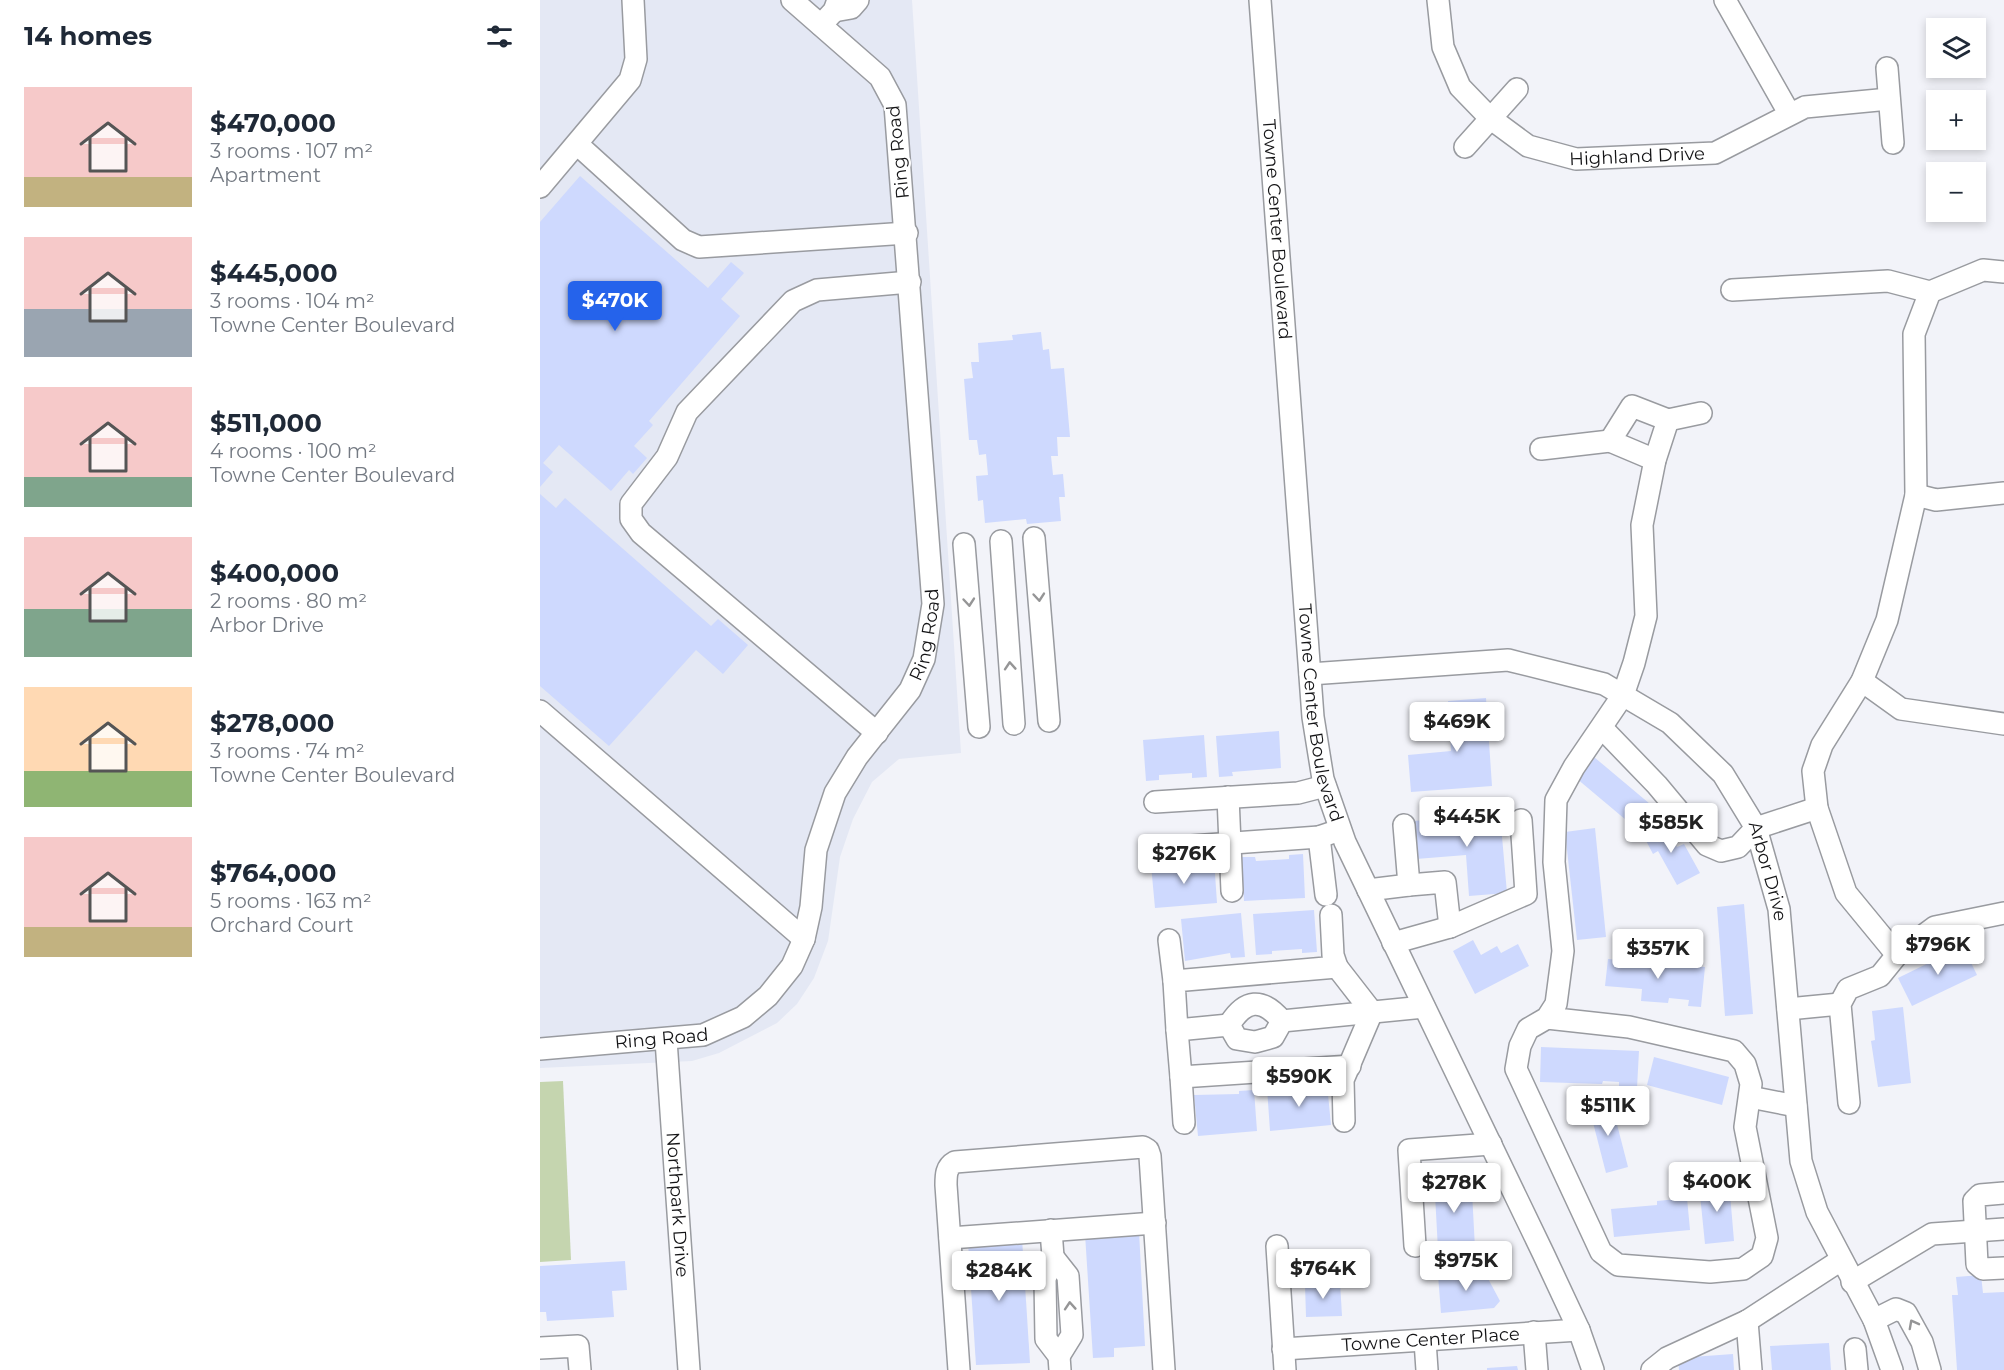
<!DOCTYPE html>
<meta charset="utf-8">
<style>
:root{--surface:#fff;--page:#f2f2f3;--text:#1f2937;--muted:#747a83;--accent:#2563eb}
body{margin:0;font-family:Montserrat,sans-serif;background:var(--page);color:var(--text);height:100vh;display:flex;flex-direction:column;font-size:22px;white-space:nowrap}
*{box-sizing:border-box;margin:0}
p{font-size:20px;color:var(--muted)}
.icon{flex:none;width:33px;height:33px;fill:none;stroke:currentColor;stroke-width:2;stroke-linecap:round;stroke-linejoin:round}
.map{position:relative;flex:1;overflow:hidden}
.side{display:flex;flex-direction:column;background:var(--surface);width:540px}
.side>*{flex:none}
.controls{position:absolute;left:1386px;top:18px;display:grid;gap:12px}
.controls a{display:grid;place-items:center;width:60px;height:60px;border-radius:0px;background:var(--surface);box-shadow:0 3px 9px #0003;font-size:30px}
.price{position:absolute;translate:-50% -51px;padding:0 14px;border-radius:6px;background:#fff;color:#222;font-size:20px;line-height:39px;filter:drop-shadow(0 2px 3px #0008)}
.price::after{content:'';position:absolute;left:50%;top:36px;width:18px;height:14px;margin-left:-9px;background:inherit;clip-path:polygon(0 0,100% 0,50% 100%)}
.price.current{background:var(--accent);color:#fff}
ul{padding:0;list-style:none}
li{display:flex;align-items:center;gap:18px;height:150px;padding:0 24px}
li span{display:grid;place-items:center;flex:none;width:168px;height:120px;border-radius:0px;color:#555}
li>.icon{margin-inline-start:auto}
span .icon{width:72px;height:72px;fill:#fffc;stroke-width:1}
li b{font-size:26px}
h2{display:flex;justify-content:space-between;align-items:center;height:72px;padding:0 24px;font-size:26px}
main{display:flex;flex:1;min-height:0}
.map>svg:first-child{display:block}
.built{fill:#e4e8f4}
.green{fill:#c5d5af}
.building{fill:#ced9fe}
.lines{fill:none;stroke-linecap:round;stroke-linejoin:round}
.minor-casing{stroke:#999ba0;stroke-width:24}
.minor{stroke:#fff;stroke-width:21}
.oneway{stroke:#959596}
.labels{text-anchor:middle;stroke-width:4.5;stroke-linejoin:round;paint-order:stroke}
.street-label{font-size:18px;fill:#141416;stroke:#fff}
</style>
<main>
<section class="side">
<h2>14 homes<svg class="icon" aria-label="filters" viewBox="0 0 24 24"><path d="M4 7h16M4 17h16"/><circle cx="9" cy="7" r="2"/><circle cx="15" cy="17" r="2"/></svg></h2>
<ul>
<li><span style="background:linear-gradient(#f6c9c9 75%,#c2b280 0)"><svg class="icon" aria-label="home" viewBox="0 0 24 24"><path d="M3 11l9-7 9 7M6 9v11h12V9"/></svg></span><div><b>$470,000</b><p>3 rooms · 107 m²</p><p>Apartment</p></div></li>
<li><span style="background:linear-gradient(#f6c9c9 60%,#9aa5b1 0)"><svg class="icon" aria-label="home" viewBox="0 0 24 24"><path d="M3 11l9-7 9 7M6 9v11h12V9"/></svg></span><div><b>$445,000</b><p>3 rooms · 104 m²</p><p>Towne Center Boulevard</p></div></li>
<li><span style="background:linear-gradient(#f6c9c9 75%,#7fa58c 0)"><svg class="icon" aria-label="home" viewBox="0 0 24 24"><path d="M3 11l9-7 9 7M6 9v11h12V9"/></svg></span><div><b>$511,000</b><p>4 rooms · 100 m²</p><p>Towne Center Boulevard</p></div></li>
<li><span style="background:linear-gradient(#f6c9c9 60%,#7fa58c 0)"><svg class="icon" aria-label="home" viewBox="0 0 24 24"><path d="M3 11l9-7 9 7M6 9v11h12V9"/></svg></span><div><b>$400,000</b><p>2 rooms · 80 m²</p><p>Arbor Drive</p></div></li>
<li><span style="background:linear-gradient(#ffd9b3 70%,#8fb573 0)"><svg class="icon" aria-label="home" viewBox="0 0 24 24"><path d="M3 11l9-7 9 7M6 9v11h12V9"/></svg></span><div><b>$278,000</b><p>3 rooms · 74 m²</p><p>Towne Center Boulevard</p></div></li>
<li><span style="background:linear-gradient(#f6c9c9 75%,#c2b280 0)"><svg class="icon" aria-label="home" viewBox="0 0 24 24"><path d="M3 11l9-7 9 7M6 9v11h12V9"/></svg></span><div><b>$764,000</b><p>5 rooms · 163 m²</p><p>Orchard Court</p></div></li>
</ul>
</section>
<div class="map">
<svg width="1464" height="1370" viewBox="0 0 1464 1370">
<rect width="100%" height="100%" fill="#f2f3f9"/>
<path class="built" d="M0,0H372L421,753L359,759L332,782L313,819L300,857L288,941L274,978L257,1004L237,1023L179,1053L152,1061L0,1068Z"/>
<path class="green" d="M23,1081L31,1260L0,1262V1082Z"/>
<g class="building">
<path d="M40,176L168,288L191,262L204,273L181,299L200,316L109,421L113,425L94,446L107,458L93,474L89,470L71,491L19,445L3,463L13,472L0,487V222Z"/>
<path d="M501,332L503,350L509,349L511,369L524,368L530,437H517L518,456H511L513,475L523,474L525,497H519L521,521L487,524L486,519L445,523L443,500L438,501L436,476L448,475L446,454L439,455L437,440H429L424,379L433,378L431,362H439L438,343L473,340L472,335Z"/>
<path d="M0,494L16,508L25,498L171,626L178,619L208,645L183,674L156,650L69,746L0,686Z"/>
<path d="M946,698L952,786L871,792L868,755L911,751L908,701Z"/>
<path d="M739,731L741,768L692,772L693,776L679,777L676,736Z"/>
<path d="M664,735L667,777L652,778V773L619,775V780L606,781L603,740Z"/>
<path d="M1054,757L1110,804L1092,825L1036,778Z"/>
<path d="M960,814L967,893L929,896L926,855L876,859L873,821Z"/>
<path d="M1124,822L1137,847L1144,844L1160,873L1137,885L1118,851L1113,854L1102,833Z"/>
<path d="M1055,828L1066,937L1037,940L1025,832Z"/>
<path d="M763,854L765,898L704,901L701,857H715L716,861L749,859V855Z"/>
<path d="M674,859L677,903L615,908L611,865L626,863L627,869L661,866L660,860Z"/>
<path d="M1204,904L1213,1014L1185,1016L1177,907Z"/>
<path d="M774,910L777,952L762,953V949L732,951V954L716,955L713,914Z"/>
<path d="M701,913L705,957L691,958L690,953L645,961L641,919Z"/>
<path d="M933,940L941,955L957,946L961,953L978,944L989,966L935,994L913,951Z"/>
<path d="M1423,946L1437,975L1372,1006L1358,978Z"/>
<path d="M1068,959L1165,967L1161,1007L1148,1006L1149,1000L1129,998L1128,1003L1101,1001L1102,989L1065,986Z"/>
<path d="M1363,1007L1371,1083L1338,1087L1331,1041L1335,1040L1332,1011Z"/>
<path d="M1001,1047L1099,1051L1097,1088L1079,1087V1082L1063,1081L1062,1084L1000,1082Z"/>
<path d="M1114,1057L1189,1077L1182,1105L1107,1085Z"/>
<path d="M787,1084L791,1125L730,1131L727,1088L742,1087V1091L773,1089L772,1086Z"/>
<path d="M714,1090L717,1131L658,1136L654,1095L699,1094V1091Z"/>
<path d="M1071,1101L1088,1167L1066,1173L1049,1107Z"/>
<path d="M923,1174L924,1193L932,1192L935,1248L898,1250L894,1176Z"/>
<path d="M1189,1182L1194,1241L1165,1244L1159,1185Z"/>
<path d="M1147,1198L1150,1230L1074,1237L1071,1209L1117,1205V1201Z"/>
<path d="M599,1231L605,1346L574,1348V1357L553,1358L545,1234Z"/>
<path d="M482,1238L490,1363L436,1365L428,1242Z"/>
<path d="M85,1261L87,1290L72,1291L74,1317L7,1321L6,1312H0V1266Z"/>
<path d="M944,1271L960,1301L954,1308L901,1313L898,1275Z"/>
<path d="M1441,1275L1443,1293L1464,1292V1370H1417L1412,1295H1418L1416,1277Z"/>
<path d="M800,1282L802,1316L766,1317L765,1284Z"/>
<path d="M1289,1343L1291,1370H1232L1230,1346Z"/>
<path d="M1193,1354L1194,1370H1139L1138,1358Z"/>
<path d="M977,1366L978,1370H947V1368Z"/>
</g>
<g class="lines">
<defs>
<g id="minor">
<path id="s1" d="M720,0L773,717L783,779L805,842L1003,1253L1039,1330L1053,1370"/>
<path id="s2" d="M898,0L903,47L920,87L950,118L988,146L1036,159L1175,153L1265,107L1349,99"/>
<path d="M1185,0L1249,113"/>
<path d="M294,11L311,8L318,0"/>
<path d="M281,25L294,11L298,0"/>
<path d="M1347,68L1353,143"/>
<path d="M37,144L143,240L159,247L367,233"/>
<path d="M925,147L977,89"/>
<path d="M0,187L90,80L96,59L93,0"/>
<path d="M1192,290L1348,281L1390,292L1443,270L1464,272"/>
<path d="M1001,449L1070,441"/>
<path d="M1115,460L1070,441L1092,406L1128,420"/>
<path d="M1376,495L1396,500L1464,493"/>
<path d="M494,538L509,721"/>
<path d="M461,541L474,724"/>
<path d="M424,544L439,727"/>
<path id="s3" d="M770,674L968,660L1064,684L1130,723L1183,774L1216,828L1239,909L1261,1161L1277,1212L1334,1320L1352,1370"/>
<path d="M1322,681L1361,709L1464,724"/>
<path d="M0,711L264,939"/>
<path d="M1062,728L1117,785L1167,845L1181,851L1198,847L1216,828L1277,808"/>
<path d="M337,733L101,533L91,519V504L127,457L147,412L253,301L277,290L370,282"/>
<path d="M688,797L692,891"/>
<path d="M615,802L758,793L785,786"/>
<path d="M779,837L786,895"/>
<path d="M623,848L779,837L800,830"/>
<path d="M869,885L905,882L910,927"/>
<path d="M828,890L869,885L864,825"/>
<path d="M791,915L793,955L797,967L634,981L637,1030L689,1025L697,1039L715,1042L733,1037L742,1021L884,1007"/>
<path d="M629,940L634,981"/>
<path d="M853,943L910,927L986,894L981,820"/>
<path d="M1357,955L1306,893L1277,808L1273,771L1282,745L1322,681L1347,620L1376,495L1374,334L1390,292"/>
<path d="M797,967L832,1012L803,1080L804,1121"/>
<path d="M1248,1009L1300,1004"/>
<path d="M1007,1018L1089,1027L1194,1051L1205,1064L1211,1084L1205,1127L1227,1238L1222,1256L1203,1269L1170,1272L1078,1265L1061,1252L976,1069L980,1046L988,1029L1007,1018L1016,1004L1023,951L1014,862L1016,800L1034,767L1083,695L1094,663L1106,616L1102,525L1115,460L1128,420L1161,413"/>
<path d="M689,1025C705,999 722,997 742,1021"/>
<path d="M637,1030L641,1077L810,1066"/>
<path id="s4" d="M126,1040L149,1370"/>
<path id="s5" d="M0,1049L163,1035L203,1017L228,996L252,966L264,939L271,907L276,850L295,793L317,757L370,690L384,659L393,604L355,105L340,77L252,0"/>
<path d="M641,1077L644,1123"/>
<path d="M1210,1097L1256,1106"/>
<path d="M1309,1103L1300,1004L1308,989L1340,976L1357,955L1395,927L1464,913"/>
<path d="M1464,1193L1440,1195L1434,1201L1437,1264L1443,1269L1464,1268"/>
<path d="M511,1230L513,1257L505,1279L506,1339L519,1356L520,1370"/>
<path d="M410,1238L615,1223"/>
<path d="M737,1246L745,1370"/>
<path d="M875,1246L869,1150L951,1144"/>
<path d="M513,1257L528,1276L532,1335L519,1356"/>
<path d="M1312,1282L1392,1234L1464,1229"/>
<path d="M1334,1320L1356,1309L1366,1313L1382,1342L1390,1370"/>
<path d="M1207,1321L1211,1370"/>
<path d="M994,1332L997,1370"/>
<path d="M885,1341L887,1370"/>
<path d="M0,1348L38,1346L40,1370"/>
<path id="s6" d="M743,1349L1039,1330"/>
<path d="M1315,1349L1317,1370"/>
<path d="M419,1370L406,1185C406,1175 406,1167 415,1162L603,1147L608,1150L610,1156L624,1370"/>
<path d="M1112,1370L1127,1358L1207,1321L1301,1260"/>
</g>
</defs>
<use href="#minor" class="minor-casing"/>
<use href="#minor" class="minor"/>
</g>
<defs><path id="oneway-chevron" d="M-2-3.5L2.5 0L-2 3.5" fill="none" stroke-width="1.6" stroke-linecap="round" stroke-linejoin="round" transform="scale(1.5)"/></defs>
<g class="oneway">
<use href="#oneway-chevron" transform="translate(499 597) rotate(85)"/>
<use href="#oneway-chevron" transform="translate(429 602) rotate(85)"/>
<use href="#oneway-chevron" transform="translate(470 666) rotate(-94)"/>
<use href="#oneway-chevron" transform="translate(530 1306) rotate(-94)"/>
<use href="#oneway-chevron" transform="translate(1373 1324) rotate(-118)"/>
</g>
<g class="labels">
<g class="street-label">
<text transform="translate(358 152) rotate(-96)" y="6">Ring Road</text>
<text dy="6" stroke="none"><textPath href="#s2" startOffset="292">Highland Drive</textPath></text>
<text dy="6" stroke="none"><textPath href="#s1" startOffset="230">Towne Center Boulevard</textPath></text>
<text dy="6" stroke="none"><textPath href="#s5" startOffset="644">Ring Road</textPath></text>
<text dy="6" stroke="none"><textPath href="#s1" startOffset="716">Towne Center Boulevard</textPath></text>
<text dy="6" stroke="none"><textPath href="#s3" startOffset="556">Arbor Drive</textPath></text>
<text dy="6" stroke="none"><textPath href="#s5" startOffset="122">Ring Road</textPath></text>
<text dy="6" stroke="none"><textPath href="#s4" startOffset="165">Northpark Drive</textPath></text>
<text dy="6" stroke="none"><textPath href="#s6" startOffset="148">Towne Center Place</textPath></text>
</g>
</g>
</svg>
<div class="controls">
<a><svg class="icon" aria-label="layers" viewBox="0 0 24 24"><path d="M12 4l9 5-9 5-9-5zM3 14l9 5 9-5"/></svg></a>
<a>+</a>
<a>−</a>
</div>
<b class="price current" style="left:75px;top:332px">$470K</b>
<b class="price" style="left:917px;top:753px">$469K</b>
<b class="price" style="left:927px;top:848px">$445K</b>
<b class="price" style="left:1131px;top:854px">$585K</b>
<b class="price" style="left:644px;top:885px">$276K</b>
<b class="price" style="left:1398px;top:976px">$796K</b>
<b class="price" style="left:1118px;top:980px">$357K</b>
<b class="price" style="left:759px;top:1108px">$590K</b>
<b class="price" style="left:1068px;top:1137px">$511K</b>
<b class="price" style="left:1177px;top:1213px">$400K</b>
<b class="price" style="left:914px;top:1214px">$278K</b>
<b class="price" style="left:926px;top:1292px">$975K</b>
<b class="price" style="left:783px;top:1300px">$764K</b>
<b class="price" style="left:459px;top:1302px">$284K</b>
</div>
</main>
